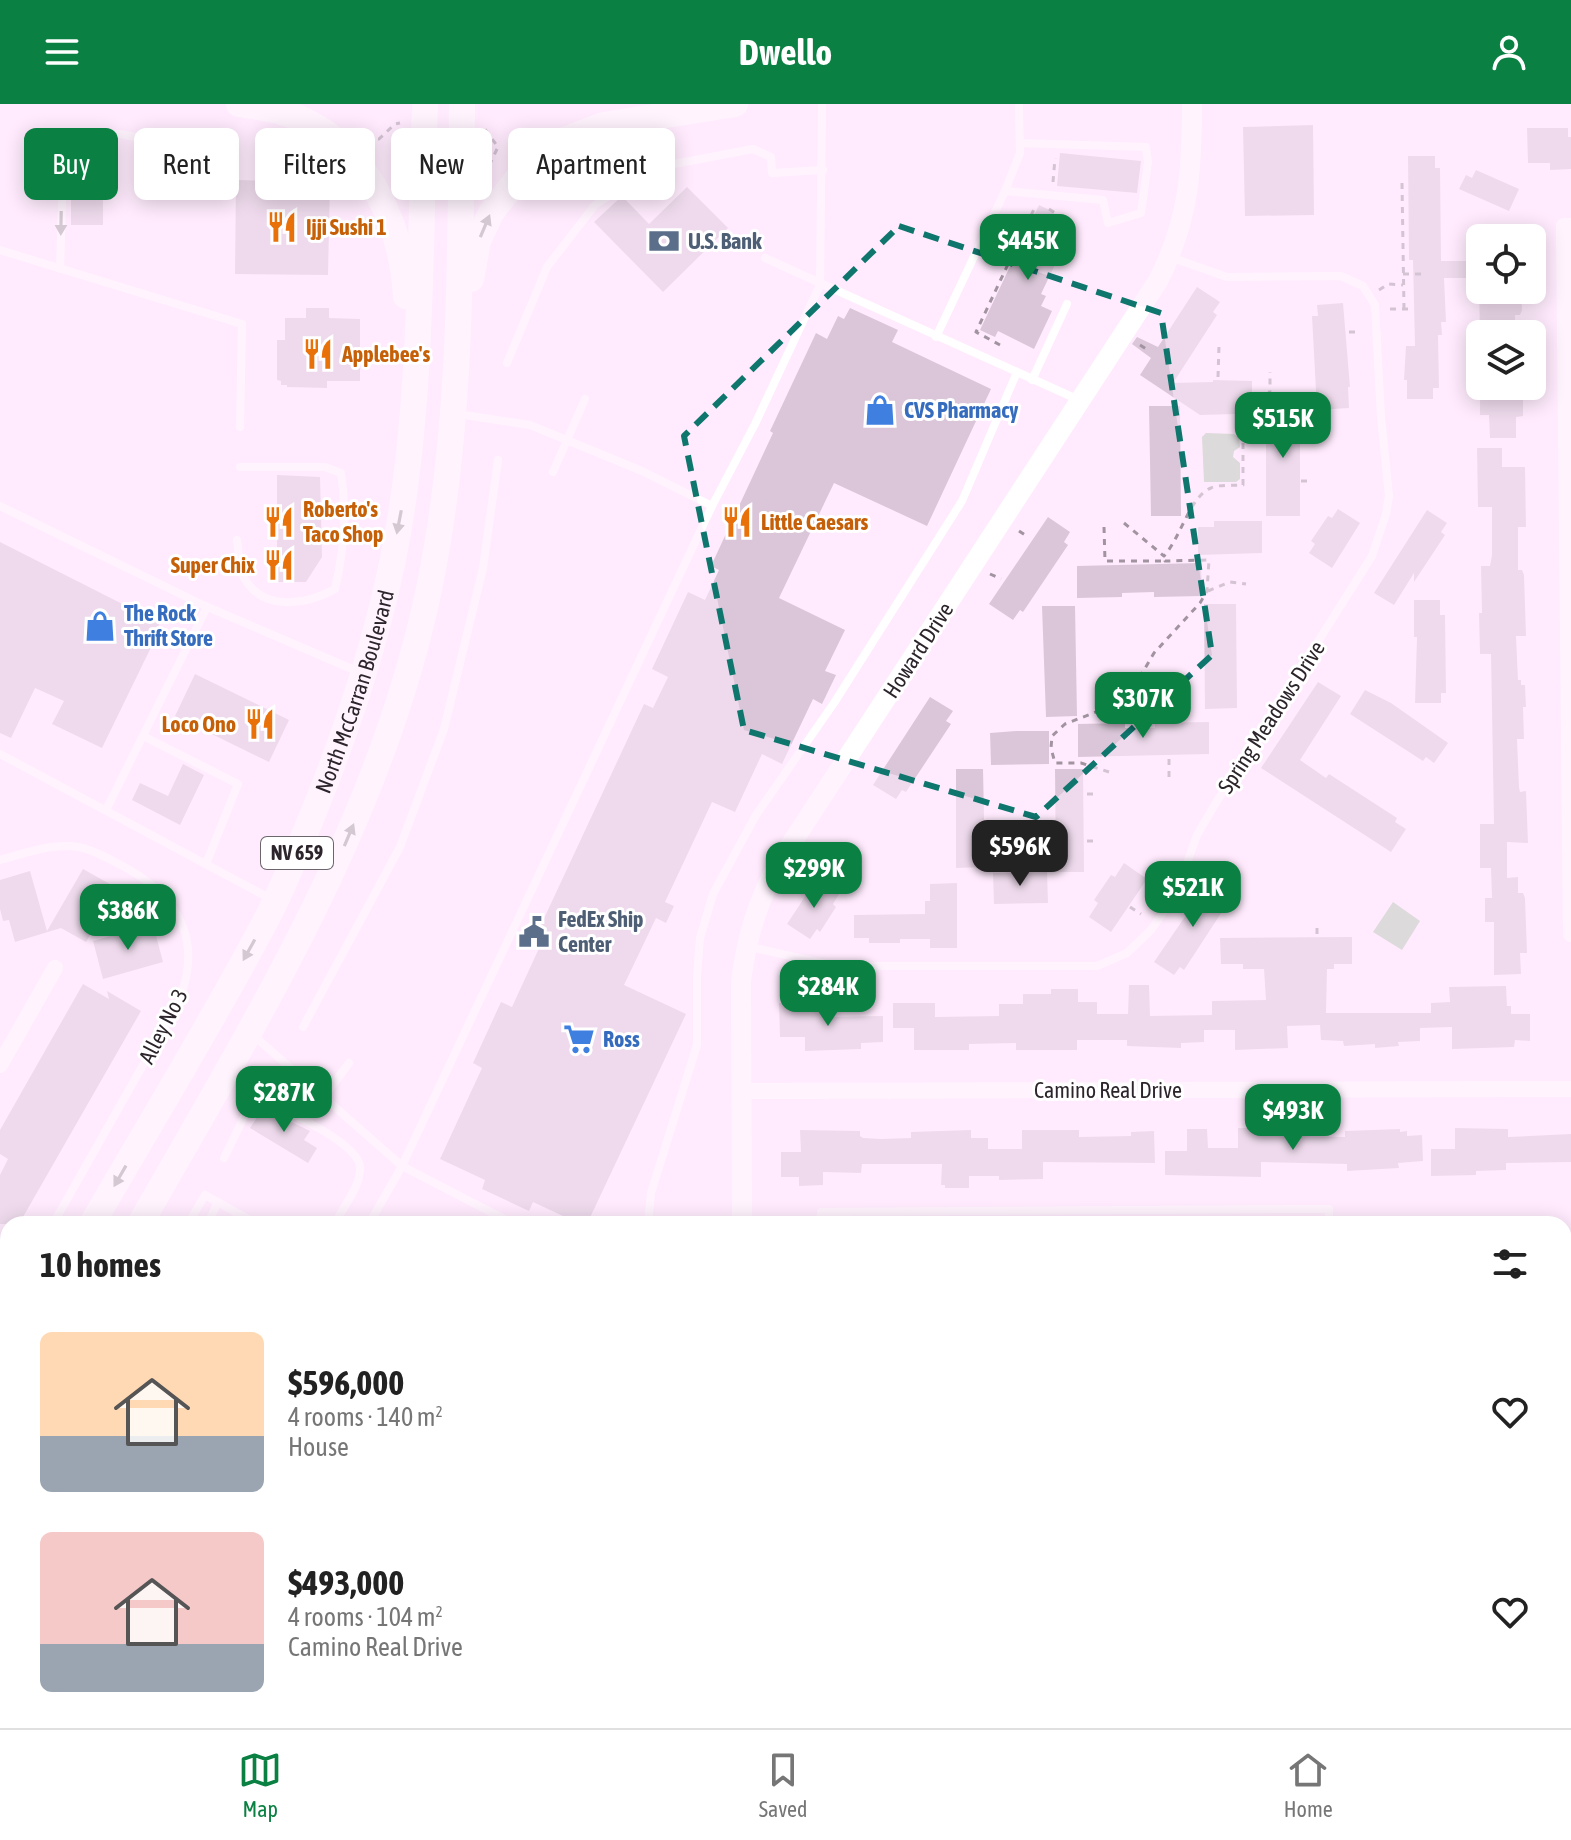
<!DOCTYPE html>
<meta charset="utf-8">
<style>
:root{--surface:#fff;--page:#f2f2f2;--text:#222;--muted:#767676;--line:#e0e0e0;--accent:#0b8043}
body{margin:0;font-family:"Asap Condensed",sans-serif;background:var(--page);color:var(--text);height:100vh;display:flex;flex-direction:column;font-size:30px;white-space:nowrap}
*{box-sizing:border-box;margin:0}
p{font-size:26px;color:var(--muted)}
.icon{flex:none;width:44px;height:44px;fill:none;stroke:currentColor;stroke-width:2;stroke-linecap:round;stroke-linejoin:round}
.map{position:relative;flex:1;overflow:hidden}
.side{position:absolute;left:0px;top:1112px;width:1572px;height:512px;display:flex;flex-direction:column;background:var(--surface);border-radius:24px 24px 0 0;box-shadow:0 4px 20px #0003}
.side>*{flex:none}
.banner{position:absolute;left:24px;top:24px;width:800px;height:72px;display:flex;gap:16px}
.fabs{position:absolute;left:1466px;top:120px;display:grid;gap:16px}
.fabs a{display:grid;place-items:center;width:80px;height:80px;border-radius:12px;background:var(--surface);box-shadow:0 4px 20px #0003;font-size:40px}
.price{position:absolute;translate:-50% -68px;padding:0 18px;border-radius:16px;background:var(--accent);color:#fff;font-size:26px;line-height:52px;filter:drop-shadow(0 2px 4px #0008)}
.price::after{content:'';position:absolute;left:50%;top:48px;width:24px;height:18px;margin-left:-12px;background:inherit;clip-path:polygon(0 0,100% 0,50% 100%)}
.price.selected{background:#222;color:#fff}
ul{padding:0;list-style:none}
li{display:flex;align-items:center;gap:24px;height:200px;padding:0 40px}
li span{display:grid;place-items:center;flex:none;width:224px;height:160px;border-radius:12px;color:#555}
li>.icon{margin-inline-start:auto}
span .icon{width:96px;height:96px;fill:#fffc;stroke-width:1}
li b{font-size:34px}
h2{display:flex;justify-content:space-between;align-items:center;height:96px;padding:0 40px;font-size:34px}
.chip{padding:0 28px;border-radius:12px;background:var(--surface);box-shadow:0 4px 20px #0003;font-size:28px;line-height:72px}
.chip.selected{background:var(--accent);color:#fff}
header{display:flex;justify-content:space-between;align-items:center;height:104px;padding:0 40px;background:var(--accent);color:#fff;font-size:36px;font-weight:700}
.tabs{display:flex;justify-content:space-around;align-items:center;height:112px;border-top:2px solid var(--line);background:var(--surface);font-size:22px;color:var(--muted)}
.tabs a{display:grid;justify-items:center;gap:4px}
.tabs .selected{color:var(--accent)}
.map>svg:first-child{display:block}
.green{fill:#b2c6af}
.sand{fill:#f2e9c3}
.building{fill:#dac6d8}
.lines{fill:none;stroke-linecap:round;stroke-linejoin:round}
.path{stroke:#a193a0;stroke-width:3;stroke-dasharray:6 6;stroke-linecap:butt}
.service{stroke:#fff;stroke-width:8}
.minor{stroke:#fff;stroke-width:16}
.tertiary{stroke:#fff;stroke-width:20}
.primary{stroke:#fff;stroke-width:26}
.oneway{fill:#a09da0}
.marked{fill:none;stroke:#0f766e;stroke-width:6;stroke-dasharray:16 10;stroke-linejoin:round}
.labels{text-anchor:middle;stroke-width:6;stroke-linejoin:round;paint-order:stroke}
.shield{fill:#fff;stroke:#6b666b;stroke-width:2}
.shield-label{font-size:20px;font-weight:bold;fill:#2c252b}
.food-label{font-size:22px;font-weight:bold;fill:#c56008;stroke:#fff;text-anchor:start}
.service-label{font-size:22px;font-weight:bold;fill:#4e5e75;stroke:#fff;text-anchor:start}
.shop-label{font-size:22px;font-weight:bold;fill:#366cbe;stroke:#fff;text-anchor:start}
.street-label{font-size:22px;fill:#2c252b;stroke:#fff}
</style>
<header><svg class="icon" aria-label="menu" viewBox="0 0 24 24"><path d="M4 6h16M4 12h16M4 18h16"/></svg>Dwello<svg class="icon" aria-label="person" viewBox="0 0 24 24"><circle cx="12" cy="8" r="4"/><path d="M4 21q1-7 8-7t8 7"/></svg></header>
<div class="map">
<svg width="1571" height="1624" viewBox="0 0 1571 1624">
<rect width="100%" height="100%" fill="#ffebfd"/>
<g class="green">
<path d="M1206,329L1234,330L1239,334L1240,343L1234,347L1233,353L1240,359V375L1236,378H1204L1202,333Z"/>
<path d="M1393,798L1420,817L1402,846L1373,828Z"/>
<path d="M1564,1471H1571V1624H760V1616H1564Z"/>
</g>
<path class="sand" d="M1564,1589H1571V1622L1558,1624H1097L1105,1616H1564Z"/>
<g class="building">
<path d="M1313,21L1314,111L1245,112L1243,23Z"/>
<path d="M1527,24H1568V33H1571V65L1550,66V59H1528Z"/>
<rect x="71" y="48" width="32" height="73"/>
<path d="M1060,49L1141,57L1137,89L1057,82Z"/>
<path d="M1408,52H1435V64H1440L1441,157H1480V174H1444L1446,218H1441L1442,231H1438L1439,284H1433V295H1407V276H1404L1406,242H1415L1413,156H1409Z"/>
<path d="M1476,66L1519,85L1509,107L1459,85L1466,71L1472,74Z"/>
<path d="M236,76L330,78L328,171L235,170Z"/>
<path d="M687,83L728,124L663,188L594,118L622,92L649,120Z"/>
<path d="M1039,101L1054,108L1052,113L1073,123L1041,190L1046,192L1041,202L1052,207L1034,245L998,227L995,233L980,226Z"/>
<path d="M1197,183L1220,198L1213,208L1217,211L1173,279L1213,278V276L1252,277V304L1236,305V310L1200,311L1140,271L1151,254L1132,240L1137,233L1158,243Z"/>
<path d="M1479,186H1521L1522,206L1520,211H1515V227H1480Z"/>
<path d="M1343,199L1350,283H1348L1349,304L1317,306L1312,212H1318L1317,201Z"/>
<path d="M306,204H329V214L360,215V277H327V284L287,283V281H281V277L277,276V236H285V214H306Z"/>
<path d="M850,204L898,226L892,238L991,285L927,422L834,379L779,494L845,526L825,567L836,571L822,600L813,595L782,660L762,650L735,708L712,698L665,798L674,802L666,819L656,814L624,881L686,910L587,1120H580L533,1098L529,1107L482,1085L485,1076L440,1055L482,964L473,959L501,898L512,903L540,842L533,838L644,600L653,604L668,573L652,565L688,488L705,496L719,466L711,462L773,329L770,327L816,229L827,235L838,212L844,215Z"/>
<path d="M1480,289H1523V312L1516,313V334H1490L1489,311H1480Z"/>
<rect x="1266" y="301" width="34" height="111"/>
<path d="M1149,302H1180L1181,412H1151Z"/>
<path d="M1477,344H1502V363H1525L1526,423H1518V466H1522L1524,471L1526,532H1516L1518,576H1521V581H1525L1526,603H1523L1524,635H1517L1519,683L1520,688L1526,687L1528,739L1507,738V774L1518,773V789H1523L1525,794L1527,849H1520L1521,870L1494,871V818H1485V794H1492L1491,764H1480V720H1494L1491,550H1480L1479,509H1482L1481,462H1490L1492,451V403H1478Z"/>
<path d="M277,371L320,373L322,453L306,478H277Z"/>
<path d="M1338,405L1360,419L1332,464L1309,449L1315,440L1311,437L1328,412L1332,414Z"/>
<path d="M1427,406L1447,419L1441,428L1445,431L1414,478V469L1394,501L1374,489Z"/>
<path d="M1048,413L1070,428L1064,438L1068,441L1023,508L1020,506L1013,516L989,500Z"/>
<path d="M1214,417H1262V449L1198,451V423H1214Z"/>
<path d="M0,438L160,519L155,528L158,529L102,644L52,620L64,597L35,584L11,634L0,629Z"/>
<path d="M1201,459L1202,492L1154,493V488L1122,489V493L1077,494V462Z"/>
<path d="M1414,496H1440V511H1445L1446,589H1441V599H1415L1417,533H1414Z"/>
<path d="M1204,500H1236L1237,604L1205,605Z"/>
<path d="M1042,502H1075L1077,612L1046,613Z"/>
<path d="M195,570L289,616L269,658L175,612Z"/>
<path d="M1318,578L1341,592L1300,656L1326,674L1329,670L1397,714L1395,718L1406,725L1391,748L1261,664Z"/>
<path d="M1365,586L1391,599L1448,639L1434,659L1426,653L1423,657L1350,610Z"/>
<path d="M930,593L953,607L946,617L951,620L906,688L902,686L896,695L873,681Z"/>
<path d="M1209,618V650L1078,653V620L1125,619V624H1155V619Z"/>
<path d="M1016,627H1049V660L991,661L990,629Z"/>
<path d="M183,660L204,671L180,721L132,696L140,679L168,692Z"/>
<path d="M956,665H983L985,763L956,764Z"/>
<path d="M1055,665H1083L1084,768H1056Z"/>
<path d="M1124,759L1147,775L1111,828L1089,813L1098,799L1094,796L1111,771L1115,773Z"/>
<path d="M83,765L117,784L86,838L61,824L15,838L9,816L3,817L0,805V776L30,767L47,827Z"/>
<path d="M1047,768L1048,799L994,800L993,769Z"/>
<path d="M816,776L839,790L833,800L836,803L820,828L817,825L810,835L787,820Z"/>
<path d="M1210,776L1230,789L1224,798L1227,800L1184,866L1180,863L1174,871L1154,858Z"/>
<path d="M957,779V844H930V835H900V839H869V834H854V811L925,810V797H930V780Z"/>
<path d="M153,820L163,858L103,875L93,837Z"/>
<path d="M1352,833V860H1334V865H1327L1326,909H1431V899L1450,898L1449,883L1506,882L1507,902H1511V910H1530V937L1515,936L1514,943L1452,945V923L1420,924V937L1398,938L1399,942L1375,944V940L1344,942L1343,937L1321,936L1320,921L1287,922L1288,944L1235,946V926H1204V938L1181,939V944L1127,942V936H1077V946H1016V939L969,940V946H914V924H893V899H935V913L999,912V900H1023V890H1051V885H1078V898H1097V910H1128L1129,881H1149L1150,912L1212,911V897L1266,896L1264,865H1243V860H1221L1220,834Z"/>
<path d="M83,880L109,895L107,887L141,907L19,1120H0V1071L8,1055L0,1050V1026Z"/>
<path d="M779,899H824L825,913L883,912V938L861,939V945L805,947V933H780Z"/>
<path d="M263,1004L310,1027L304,1036L317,1044L308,1059L250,1024Z"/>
<path d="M1238,1024L1293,1025V1029H1299V1032L1345,1033V1027L1400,1025V1028L1407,1027V1032L1422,1031L1423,1057L1398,1059L1399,1064L1347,1067V1060L1261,1058V1073L1165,1071V1047H1187V1025H1207L1208,1044H1238Z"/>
<path d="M1455,1024L1508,1025V1033L1571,1030V1058L1506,1059V1066L1476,1067V1071L1431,1072V1045H1455Z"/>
<path d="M800,1026L860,1027V1032L863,1034L882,1035L911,1034V1028L971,1026V1034H988V1045H1022V1026H1079V1033L1131,1032V1028L1154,1027L1155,1059L1043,1058V1075L999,1076V1072H969V1084H945V1081H941L942,1060H862L861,1069L823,1068V1081L799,1082V1073H781V1048H801Z"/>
</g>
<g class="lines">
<g class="path">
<path d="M366,34L379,35L395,20L400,19"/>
<path d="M484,72L498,43L484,24"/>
<path d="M1053,78L1055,54"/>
<path d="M1402,79L1404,205"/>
<path d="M1049,105L1073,120"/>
<path d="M1403,170H1425"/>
<path d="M1379,186L1388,180L1403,181"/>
<path d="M1390,205H1409"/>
<path d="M1349,228H1358"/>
<path d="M1000,241L976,228L1036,101"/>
<path d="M1140,241L1148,246"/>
<path d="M1218,273L1219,242"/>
<path d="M1302,329H1311"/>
<path d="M1301,377H1307"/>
<path d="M1124,419L1164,452C1181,433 1190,392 1211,384C1219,380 1234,382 1243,381V333L1252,313L1270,287V268"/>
<path d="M1104,423L1105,457H1163"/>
<path d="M1019,427L1028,433"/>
<path d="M990,470L1001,475"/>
<path d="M1208,487L1230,478L1246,480"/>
<path d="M1121,570L1137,579"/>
<path d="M1109,668L1081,659H1055L1051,644L1052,632L1065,620L1122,598L1134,583L1154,549L1200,499L1207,487L1209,456L1165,457L1164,452"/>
<path d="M1169,673V653"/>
<path d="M1087,690H1095"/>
<path d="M1087,737H1094"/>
<path d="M1130,803L1141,810"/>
<path d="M1317,830V824"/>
<path d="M1564,1534H1571"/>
<path d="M780,1624L812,1620L831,1624"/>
<path d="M845,1624V1616"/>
<path d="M935,1624L957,1616L988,1624"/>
<path d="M1003,1624L1016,1616"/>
</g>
<g class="service">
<path d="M1005,87L1103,96L1108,119L1141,109L1148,58L1146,43L1020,39"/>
<path d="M0,146L242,220L240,323"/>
<path d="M765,154L1079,296"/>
<path d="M60,165L64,37L70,32L119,30L141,34"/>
<path d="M936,233L1005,87L1020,49L1019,0"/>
<path d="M507,259L547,163L595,101L653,64L753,45L771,53L772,69L823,66"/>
<path d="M1032,276L1067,200"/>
<path d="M458,310L530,321L642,367L712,402L755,320L820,181L822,0"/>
<path d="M553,368L585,295"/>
<path d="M0,402L203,501L359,568"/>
<path d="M237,436C239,447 238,464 244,474C264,508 306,501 335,485C344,447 347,408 341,369L325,363H240"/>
<path d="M143,632L238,680L206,760"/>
<path d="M0,650L271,795"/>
<path d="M106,706L207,503"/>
<path d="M0,756C22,750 44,742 67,742C86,742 102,751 119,760C179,791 205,837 177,901L53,1120"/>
<path d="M746,842L835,862H1097L1127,849L1151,826L1176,790L1197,731L1214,702L1372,452L1386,410L1389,392L1381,313L1375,201L1363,182L1341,172L1227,173L1170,153"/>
<path d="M303,923L400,743L444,625L483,464L498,356"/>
<path d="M253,931L402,1062L712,402"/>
<path d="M323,994L349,959"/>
<path d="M224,1054L244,1013L258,994C280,1005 358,1037 360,1063C361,1081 345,1100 337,1116"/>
<path d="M188,1120L205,1091L257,1120"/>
<path d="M212,1120L209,1117L218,1098"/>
<path d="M369,1120L402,1062L514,1120"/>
<path d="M648,1120L651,1089L697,941V872L700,834L713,790L756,711L834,599L962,397L1017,268"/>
<path d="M820,1120L821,1108L1329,1105V1120"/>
<path d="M0,1213L8,1199"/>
<path d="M0,1535L8,1539"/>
<path d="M257,1624L261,1616"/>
</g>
<g class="minor">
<path d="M1571,122H1564L1571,830"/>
<path d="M0,961L55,864"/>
<path d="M741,987L1571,985"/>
</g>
<g class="tertiary">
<path d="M742,1120L741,877C747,832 758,794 782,754L1158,177C1189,116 1192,67 1192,0"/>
<path d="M1564,1419L1571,1418"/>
<path d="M1564,1454H1571"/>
<path d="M748,1616V1624"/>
</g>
<g class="primary">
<path d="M239,0C260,3 280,6 299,14C368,44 402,122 406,192"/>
<path d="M471,175L478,137L491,109L534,53L562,37L604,21L735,0"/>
<path id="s1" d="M92,1120C150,1019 212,919 266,816C286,778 301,739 317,700C355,605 387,506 402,404C422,271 420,135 425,0"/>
<path d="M140,1120C259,911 388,705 433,465C462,312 460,155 462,0"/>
<path d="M0,1279L8,1265"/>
<path d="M0,1366L8,1352"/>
</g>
</g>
<defs><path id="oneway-solid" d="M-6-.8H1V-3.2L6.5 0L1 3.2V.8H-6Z" transform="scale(2)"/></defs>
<g class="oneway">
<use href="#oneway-solid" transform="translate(61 119) rotate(91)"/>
<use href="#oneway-solid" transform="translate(485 122) rotate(-67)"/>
<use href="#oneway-solid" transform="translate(399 418) rotate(101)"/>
<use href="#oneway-solid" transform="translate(349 731) rotate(-67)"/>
<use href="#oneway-solid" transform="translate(249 846) rotate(119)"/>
<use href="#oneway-solid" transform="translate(120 1072) rotate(120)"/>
</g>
<path d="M0 0H1571V1624H0ZM899,122L1161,209L1212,551L1036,713L744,626L684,332Z" fill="#ffebfd" fill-opacity=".55" fill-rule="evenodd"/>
<path class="marked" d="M899,122L1161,209L1212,551L1036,713L744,626L684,332Z"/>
<defs>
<symbol id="restaurant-bare" viewBox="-9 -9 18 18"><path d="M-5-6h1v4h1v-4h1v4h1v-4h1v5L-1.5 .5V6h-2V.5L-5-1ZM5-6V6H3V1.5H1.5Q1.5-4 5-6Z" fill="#e8710a" stroke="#fff" stroke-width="2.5" paint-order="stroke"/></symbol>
<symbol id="bank-bare" viewBox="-9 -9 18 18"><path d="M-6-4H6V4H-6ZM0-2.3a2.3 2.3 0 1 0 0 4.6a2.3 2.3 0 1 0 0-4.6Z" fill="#5c6f8a" stroke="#fff" stroke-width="2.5" paint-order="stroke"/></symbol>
<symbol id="shop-bare" viewBox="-9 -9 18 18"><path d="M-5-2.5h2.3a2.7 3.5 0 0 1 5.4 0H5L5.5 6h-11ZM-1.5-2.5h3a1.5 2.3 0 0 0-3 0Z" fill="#3f7fe0" stroke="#fff" stroke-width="2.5" paint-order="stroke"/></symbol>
<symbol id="civic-bare" viewBox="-9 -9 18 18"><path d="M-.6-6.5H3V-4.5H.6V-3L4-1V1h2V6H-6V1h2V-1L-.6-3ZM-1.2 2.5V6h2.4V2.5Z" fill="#5c6f8a" stroke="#fff" stroke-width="2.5" paint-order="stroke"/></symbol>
<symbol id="supermarket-bare" viewBox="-9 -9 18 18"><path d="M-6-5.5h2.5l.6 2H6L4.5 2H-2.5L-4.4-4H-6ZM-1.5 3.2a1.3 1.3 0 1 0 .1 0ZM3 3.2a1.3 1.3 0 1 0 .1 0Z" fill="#3f7fe0" stroke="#fff" stroke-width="2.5" paint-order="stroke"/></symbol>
</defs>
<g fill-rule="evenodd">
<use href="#restaurant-bare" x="260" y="101" width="44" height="44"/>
<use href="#bank-bare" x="642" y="115" width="44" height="44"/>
<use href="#restaurant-bare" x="296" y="228" width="44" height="44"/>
<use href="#shop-bare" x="858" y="284" width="44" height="44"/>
<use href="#restaurant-bare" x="257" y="396" width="44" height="44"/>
<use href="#restaurant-bare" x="715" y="396" width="44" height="44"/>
<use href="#restaurant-bare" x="257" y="439" width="44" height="44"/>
<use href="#shop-bare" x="78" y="500" width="44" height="44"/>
<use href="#restaurant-bare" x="238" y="598" width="44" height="44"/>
<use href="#civic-bare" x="512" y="806" width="44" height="44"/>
<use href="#supermarket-bare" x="557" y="913" width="44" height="44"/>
</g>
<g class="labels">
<rect class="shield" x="261" y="733" width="72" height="32" rx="6"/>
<g class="shield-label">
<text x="297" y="756">NV 659</text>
</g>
<g class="food-label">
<text x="306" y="131">Ijji Sushi 1</text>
<text x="342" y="258">Applebee's</text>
<text x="303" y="413">Roberto's<tspan x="303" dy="25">Taco Shop</tspan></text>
<text x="761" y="426">Little Caesars</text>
<text x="255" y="469" text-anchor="end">Super Chix</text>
<text x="236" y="628" text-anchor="end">Loco Ono</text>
</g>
<g class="service-label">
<text x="688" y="145">U.S. Bank</text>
<text x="558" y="823">FedEx Ship<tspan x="558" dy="25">Center</tspan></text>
</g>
<g class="shop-label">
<text x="904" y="314">CVS Pharmacy</text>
<text x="124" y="517">The Rock<tspan x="124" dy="25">Thrift Store</tspan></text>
<text x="603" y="943">Ross</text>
</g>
<g class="street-label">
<text transform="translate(918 546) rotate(-57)" y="8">Howard Drive</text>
<text dy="8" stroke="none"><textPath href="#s1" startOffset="596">North McCarran Boulevard</textPath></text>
<text transform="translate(1271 613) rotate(-57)" y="8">Spring Meadows Drive</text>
<text transform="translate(163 922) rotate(-63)" y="8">Alley No 3</text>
<text x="1108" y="994">Camino Real Drive</text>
</g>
</g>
</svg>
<div class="fabs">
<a><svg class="icon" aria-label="locate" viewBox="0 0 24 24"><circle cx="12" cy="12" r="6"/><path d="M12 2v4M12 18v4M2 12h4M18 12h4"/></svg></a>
<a><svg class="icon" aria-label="layers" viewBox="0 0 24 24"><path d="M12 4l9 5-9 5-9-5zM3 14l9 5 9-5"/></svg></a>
</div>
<b class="price" style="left:1028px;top:178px">$445K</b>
<b class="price" style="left:1283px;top:356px">$515K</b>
<b class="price" style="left:1143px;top:636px">$307K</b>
<b class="price selected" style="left:1020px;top:784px">$596K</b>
<b class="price" style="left:814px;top:806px">$299K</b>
<b class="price" style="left:1193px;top:825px">$521K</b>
<b class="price" style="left:128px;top:848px">$386K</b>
<b class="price" style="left:828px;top:924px">$284K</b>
<b class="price" style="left:284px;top:1030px">$287K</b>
<b class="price" style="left:1293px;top:1048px">$493K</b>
<div class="banner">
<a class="chip selected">Buy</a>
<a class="chip">Rent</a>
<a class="chip">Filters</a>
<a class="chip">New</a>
<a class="chip">Apartment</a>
</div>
<section class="side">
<h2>10 homes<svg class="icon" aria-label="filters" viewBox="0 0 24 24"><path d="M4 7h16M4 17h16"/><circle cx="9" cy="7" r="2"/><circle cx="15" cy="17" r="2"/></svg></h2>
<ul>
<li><span style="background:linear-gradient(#ffd9b3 65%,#9aa5b1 0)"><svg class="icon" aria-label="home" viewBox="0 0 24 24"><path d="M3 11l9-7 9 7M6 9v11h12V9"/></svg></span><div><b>$596,000</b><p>4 rooms · 140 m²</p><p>House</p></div><svg class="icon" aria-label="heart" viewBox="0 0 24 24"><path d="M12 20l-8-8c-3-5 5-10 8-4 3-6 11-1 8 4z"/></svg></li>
<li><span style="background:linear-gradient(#f6c9c9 70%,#9aa5b1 0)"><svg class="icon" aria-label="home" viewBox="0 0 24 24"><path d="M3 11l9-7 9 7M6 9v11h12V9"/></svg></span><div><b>$493,000</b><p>4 rooms · 104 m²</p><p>Camino Real Drive</p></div><svg class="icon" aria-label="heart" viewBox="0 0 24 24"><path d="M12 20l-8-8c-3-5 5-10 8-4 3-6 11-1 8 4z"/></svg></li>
</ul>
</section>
</div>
<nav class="tabs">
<a class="selected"><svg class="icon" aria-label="map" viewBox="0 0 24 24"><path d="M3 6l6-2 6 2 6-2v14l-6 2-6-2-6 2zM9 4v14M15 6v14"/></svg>Map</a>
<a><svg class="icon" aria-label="saved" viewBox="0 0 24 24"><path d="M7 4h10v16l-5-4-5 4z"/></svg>Saved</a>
<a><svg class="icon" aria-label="home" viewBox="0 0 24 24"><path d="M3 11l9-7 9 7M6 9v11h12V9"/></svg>Home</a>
</nav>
